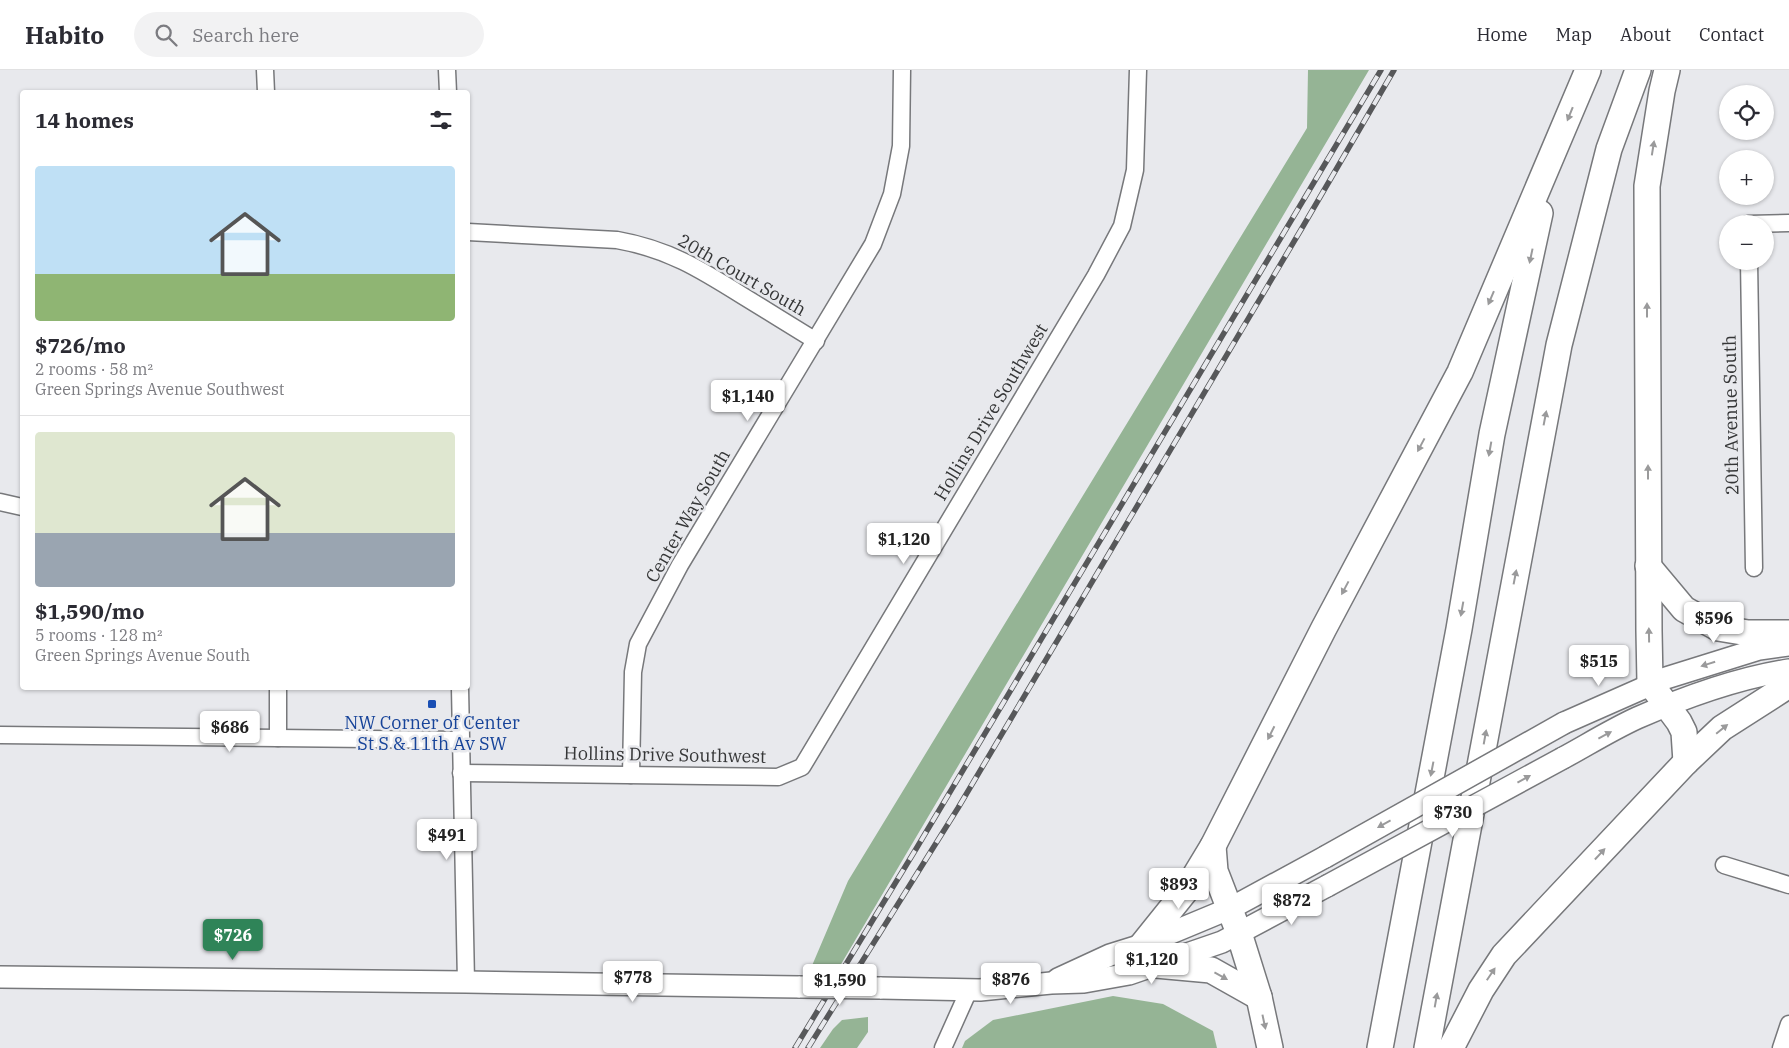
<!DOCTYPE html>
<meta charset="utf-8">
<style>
:root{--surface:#fff;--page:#f2f2f3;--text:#2b2b33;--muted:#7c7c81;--line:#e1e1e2;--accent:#2f8458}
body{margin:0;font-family:"IBM Plex Serif",serif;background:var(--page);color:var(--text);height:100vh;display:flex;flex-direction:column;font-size:19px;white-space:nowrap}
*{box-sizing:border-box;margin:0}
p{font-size:16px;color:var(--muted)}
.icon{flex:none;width:28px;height:28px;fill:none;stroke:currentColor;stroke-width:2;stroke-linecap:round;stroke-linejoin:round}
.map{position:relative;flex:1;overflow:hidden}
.side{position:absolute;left:20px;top:20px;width:450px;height:600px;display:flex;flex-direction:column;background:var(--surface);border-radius:5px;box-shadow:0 1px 4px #0004}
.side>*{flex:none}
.buttons{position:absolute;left:1719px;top:15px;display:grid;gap:10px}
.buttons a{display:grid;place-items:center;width:55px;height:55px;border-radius:50%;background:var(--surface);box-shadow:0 1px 4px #0004;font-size:25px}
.price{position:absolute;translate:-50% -42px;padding:0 11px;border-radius:5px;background:#fff;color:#222;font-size:16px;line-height:32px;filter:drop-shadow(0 1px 2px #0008)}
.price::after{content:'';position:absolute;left:50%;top:30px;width:15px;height:11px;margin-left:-8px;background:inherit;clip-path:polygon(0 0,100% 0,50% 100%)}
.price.selected{background:var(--accent);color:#fff}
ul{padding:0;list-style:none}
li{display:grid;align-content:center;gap:10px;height:265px;padding:0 15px}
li+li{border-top:1px solid var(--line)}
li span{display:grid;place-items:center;height:155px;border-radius:5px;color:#555}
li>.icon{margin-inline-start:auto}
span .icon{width:90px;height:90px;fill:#fffc;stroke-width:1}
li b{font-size:21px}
h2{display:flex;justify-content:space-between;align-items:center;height:60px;padding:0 15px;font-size:21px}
header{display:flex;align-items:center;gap:30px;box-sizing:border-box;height:70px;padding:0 25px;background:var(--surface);border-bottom:1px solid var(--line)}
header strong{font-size:24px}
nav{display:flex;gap:28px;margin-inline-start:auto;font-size:18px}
.search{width:350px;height:45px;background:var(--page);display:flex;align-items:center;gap:12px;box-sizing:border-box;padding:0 18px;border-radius:28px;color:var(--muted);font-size:19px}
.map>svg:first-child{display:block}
.forest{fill:#95b495}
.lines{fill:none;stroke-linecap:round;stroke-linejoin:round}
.minor-casing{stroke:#77787b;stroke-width:19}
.major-casing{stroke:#77787b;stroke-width:24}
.highway-casing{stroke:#77787b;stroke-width:28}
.minor{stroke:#fff;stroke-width:16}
.major{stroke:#fff;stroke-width:21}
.highway{stroke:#fff;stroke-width:25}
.rail-casing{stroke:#57585a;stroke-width:5.5}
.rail{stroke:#e8e9ed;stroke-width:4;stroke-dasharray:11;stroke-linecap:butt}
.major-bridge-casing{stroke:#77787b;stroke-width:24;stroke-linecap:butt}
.major-bridge{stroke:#fff;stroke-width:21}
.oneway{fill:#9a9a9b}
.transit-dot{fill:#1a4fb4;stroke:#e8e9ed;stroke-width:2}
.labels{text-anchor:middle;stroke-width:5;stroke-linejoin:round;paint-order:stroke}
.street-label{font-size:18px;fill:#353637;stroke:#e8e9ed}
.transit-label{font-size:18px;fill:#164399;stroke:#e8e9ed}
</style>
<header>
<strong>Habito</strong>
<div class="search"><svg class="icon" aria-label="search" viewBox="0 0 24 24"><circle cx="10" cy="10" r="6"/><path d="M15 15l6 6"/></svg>Search here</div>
<nav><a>Home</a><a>Map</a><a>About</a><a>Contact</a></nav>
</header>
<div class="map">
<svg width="1789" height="978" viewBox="0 0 1789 978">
<rect width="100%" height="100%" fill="#e8e9ed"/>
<g class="forest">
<path d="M1308,0H1369L840,896L811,898L848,811L1307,58Z"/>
<path d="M1113,926L1163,934L1213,961L1217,978H962L965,971L993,950Z"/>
<path d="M868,947V962L857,978H820L833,959L842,950Z"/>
</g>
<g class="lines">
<defs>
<g id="minor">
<path d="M265,0L266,22"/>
<path d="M447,0L448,22"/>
<path d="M1748,154L1789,153"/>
<path d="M468,162L617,170C668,179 700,199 743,226C767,241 792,256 816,271"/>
<path d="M1749,191L1754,498"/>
<path d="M0,432L22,437"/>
<path d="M278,618V668"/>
<path d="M460,618L466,912"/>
<path d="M0,665L461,670"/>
<path d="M461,703L778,707L802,697L1096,205L1122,156L1135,100L1138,0"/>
<path d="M631,705L633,602L638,574L680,495L873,174L892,124L901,76L902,0"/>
<path d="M1724,795L1789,815"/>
<path d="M943,978L969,920"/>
<path d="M1781,978L1789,954"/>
</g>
<g id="major">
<path d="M1564,653L1666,608L1759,579L1789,575"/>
<path d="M1563,688C1587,675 1611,660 1637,648C1685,627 1737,608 1789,600"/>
<path d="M0,907L466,912L800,917"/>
<path d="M1058,909L1110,885L1142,875L1231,838L1325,787"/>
<path d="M880,918L980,920L1051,913L1084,912L1129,904L1222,872L1327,816"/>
</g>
<g id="highway">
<path d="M1667,0L1662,21L1647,116L1649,561L1650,613L1679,652L1684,662L1686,692"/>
<path d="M1648,496L1684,539L1718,558L1748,563H1789"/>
<path d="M1213,776L1215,801L1239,863L1259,927L1270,978"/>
<path d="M1142,875L1187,819L1213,776L1324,558L1460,302L1588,0"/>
<path d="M1156,895L1211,900L1259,927"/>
<path d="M1380,978L1459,559L1492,364L1540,143"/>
<path d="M1427,978L1559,275L1609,79L1638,0"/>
<path d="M1451,978L1481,920L1504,885L1686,692L1722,658L1789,615"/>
</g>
</defs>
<use href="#minor" class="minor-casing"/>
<use href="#major" class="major-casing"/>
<use href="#highway" class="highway-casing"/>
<use href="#minor" class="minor"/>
<use href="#major" class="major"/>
<use href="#highway" class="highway"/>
<defs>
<g id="rail">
<path d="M795,978L916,779L1381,0"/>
<path d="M808,978L958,738L1302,158L1394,0"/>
</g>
</defs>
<use href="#rail" class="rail-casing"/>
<use href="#rail" class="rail"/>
<defs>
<g id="major-bridge">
<path d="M1325,787L1564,653"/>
<path d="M1327,816L1563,688"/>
<path d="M800,917L880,918"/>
</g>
</defs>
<use href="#major-bridge" class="major-bridge-casing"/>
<use href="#major-bridge" class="major-bridge"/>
</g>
<defs><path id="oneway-solid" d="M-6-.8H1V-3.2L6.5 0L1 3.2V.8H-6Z" transform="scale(1.25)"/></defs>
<g class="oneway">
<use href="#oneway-solid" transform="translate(1570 44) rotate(112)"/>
<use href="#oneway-solid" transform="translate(1653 78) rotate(-81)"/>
<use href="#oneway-solid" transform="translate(1531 186) rotate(102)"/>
<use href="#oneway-solid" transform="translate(1491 228) rotate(113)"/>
<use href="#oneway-solid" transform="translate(1647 240) rotate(-90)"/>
<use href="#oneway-solid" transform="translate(1545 348) rotate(-79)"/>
<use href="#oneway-solid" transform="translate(1421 375) rotate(118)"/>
<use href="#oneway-solid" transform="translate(1490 379) rotate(100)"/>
<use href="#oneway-solid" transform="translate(1648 402) rotate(-90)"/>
<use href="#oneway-solid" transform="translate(1515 507) rotate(-79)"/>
<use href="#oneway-solid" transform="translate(1345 518) rotate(118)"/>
<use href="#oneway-solid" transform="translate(1462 539) rotate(100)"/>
<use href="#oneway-solid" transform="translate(1649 565) rotate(-91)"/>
<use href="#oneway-solid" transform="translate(1708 594) rotate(163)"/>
<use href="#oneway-solid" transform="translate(1722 659) rotate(-39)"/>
<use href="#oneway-solid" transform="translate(1271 663) rotate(117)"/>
<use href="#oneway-solid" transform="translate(1605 665) rotate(-28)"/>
<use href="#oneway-solid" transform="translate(1485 667) rotate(-80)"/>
<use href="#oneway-solid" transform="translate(1432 699) rotate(101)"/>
<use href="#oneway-solid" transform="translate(1524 709) rotate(-29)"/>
<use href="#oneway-solid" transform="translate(1384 754) rotate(151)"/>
<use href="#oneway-solid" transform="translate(1600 784) rotate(-47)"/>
<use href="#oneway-solid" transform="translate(1491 904) rotate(-56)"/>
<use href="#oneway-solid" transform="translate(1221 906) rotate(29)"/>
<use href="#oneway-solid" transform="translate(1436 930) rotate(-80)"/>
<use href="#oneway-solid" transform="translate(1264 952) rotate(78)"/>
</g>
<rect class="transit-dot" x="427" y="629" width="10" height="10" rx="2.5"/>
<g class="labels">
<g class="street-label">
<text transform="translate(742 205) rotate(30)" y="6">20th Court South</text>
<text transform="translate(991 342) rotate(-59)" y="6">Hollins Drive Southwest</text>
<text transform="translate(1731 345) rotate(-91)" y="6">20th Avenue South</text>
<text transform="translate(688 446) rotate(-60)" y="6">Center Way South</text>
<text transform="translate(665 685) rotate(1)" y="6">Hollins Drive Southwest</text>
</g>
<g class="transit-label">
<text x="432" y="659">NW Corner of Center<tspan x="432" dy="21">St S &amp; 11th Av SW</tspan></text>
</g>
</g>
</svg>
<div class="buttons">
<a><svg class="icon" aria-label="locate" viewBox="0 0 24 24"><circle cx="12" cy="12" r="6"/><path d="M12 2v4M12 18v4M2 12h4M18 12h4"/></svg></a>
<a>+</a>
<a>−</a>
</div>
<b class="price" style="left:748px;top:352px">$1,140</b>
<b class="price" style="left:904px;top:495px">$1,120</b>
<b class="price" style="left:1714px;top:574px">$596</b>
<b class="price" style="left:1599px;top:617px">$515</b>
<b class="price" style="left:230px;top:683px">$686</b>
<b class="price" style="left:1453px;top:768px">$730</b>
<b class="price" style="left:447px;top:791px">$491</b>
<b class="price" style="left:1179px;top:840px">$893</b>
<b class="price" style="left:1292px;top:856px">$872</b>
<b class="price selected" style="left:233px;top:891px">$726</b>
<b class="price" style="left:1152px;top:915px">$1,120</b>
<b class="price" style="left:633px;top:933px">$778</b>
<b class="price" style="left:1011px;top:935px">$876</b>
<b class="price" style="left:840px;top:936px">$1,590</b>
<section class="side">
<h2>14 homes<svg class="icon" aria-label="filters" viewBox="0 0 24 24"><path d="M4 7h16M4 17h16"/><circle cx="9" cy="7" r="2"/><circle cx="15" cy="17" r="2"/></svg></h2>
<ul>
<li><span style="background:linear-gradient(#bfe0f5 70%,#8fb573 0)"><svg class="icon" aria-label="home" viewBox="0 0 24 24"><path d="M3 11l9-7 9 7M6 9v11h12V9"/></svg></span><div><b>$726/mo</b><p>2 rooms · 58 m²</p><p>Green Springs Avenue Southwest</p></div></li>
<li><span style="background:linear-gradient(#dfe7d0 65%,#9aa5b1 0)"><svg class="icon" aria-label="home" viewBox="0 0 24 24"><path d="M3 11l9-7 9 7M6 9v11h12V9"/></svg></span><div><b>$1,590/mo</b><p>5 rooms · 128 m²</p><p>Green Springs Avenue South</p></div></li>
</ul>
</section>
</div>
